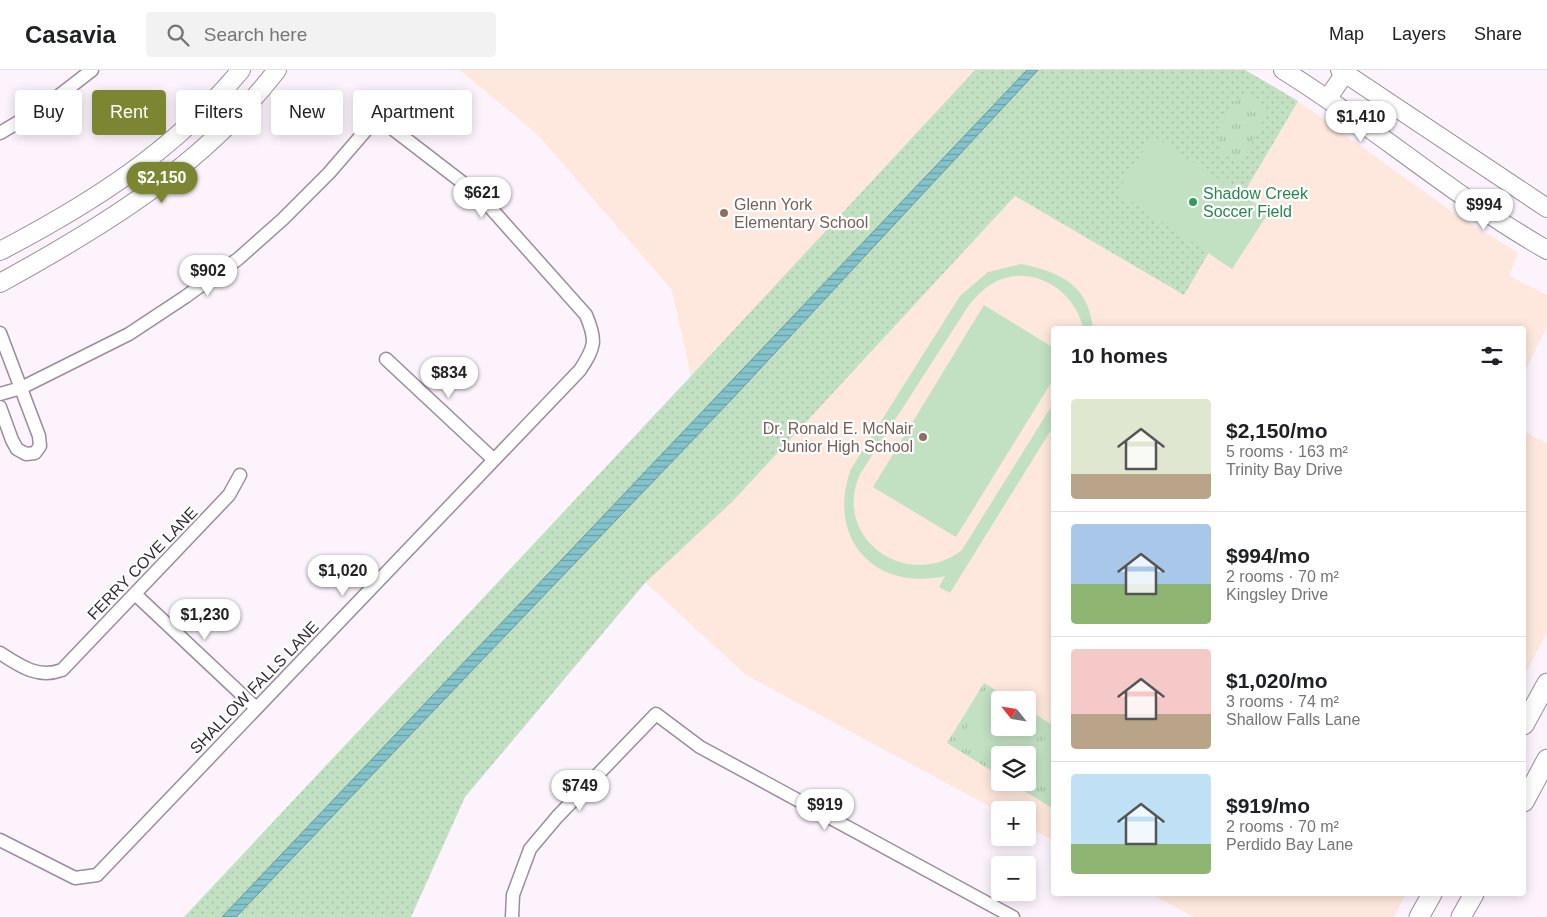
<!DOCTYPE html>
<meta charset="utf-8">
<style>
:root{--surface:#fff;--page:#f2f2f2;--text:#202124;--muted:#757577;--line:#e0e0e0;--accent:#7b8532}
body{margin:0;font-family:Helvetica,sans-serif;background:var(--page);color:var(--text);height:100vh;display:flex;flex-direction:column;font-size:19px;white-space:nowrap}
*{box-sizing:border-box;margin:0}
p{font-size:16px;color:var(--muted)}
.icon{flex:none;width:28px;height:28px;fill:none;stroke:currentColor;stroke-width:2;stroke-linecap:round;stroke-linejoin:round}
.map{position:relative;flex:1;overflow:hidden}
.panel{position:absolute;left:1051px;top:256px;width:475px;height:570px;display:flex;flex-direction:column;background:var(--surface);border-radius:5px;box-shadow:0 2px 12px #0003}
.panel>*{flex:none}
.banner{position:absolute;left:15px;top:20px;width:475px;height:45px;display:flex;gap:10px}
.needle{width:32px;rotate:300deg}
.fabs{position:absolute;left:991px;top:621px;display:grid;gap:10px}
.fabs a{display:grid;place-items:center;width:45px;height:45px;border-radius:5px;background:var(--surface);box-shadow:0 2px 12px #0003;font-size:25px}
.price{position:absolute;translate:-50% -42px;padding:0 11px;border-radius:18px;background:#fff;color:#222;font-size:16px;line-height:32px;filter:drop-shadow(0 1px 2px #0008)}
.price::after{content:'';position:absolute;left:50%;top:30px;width:15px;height:11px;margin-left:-8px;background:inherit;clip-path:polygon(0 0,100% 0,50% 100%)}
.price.active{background:var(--accent);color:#fff}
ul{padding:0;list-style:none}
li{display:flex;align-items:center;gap:15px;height:125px;padding:0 20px}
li+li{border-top:1px solid var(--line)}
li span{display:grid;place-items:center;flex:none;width:140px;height:100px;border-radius:5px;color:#555}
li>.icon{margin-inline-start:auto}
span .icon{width:60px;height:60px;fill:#fffc;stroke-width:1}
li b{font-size:21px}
h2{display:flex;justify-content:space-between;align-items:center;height:60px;padding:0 20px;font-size:21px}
.chip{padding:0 18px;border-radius:5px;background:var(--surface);box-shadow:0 2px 12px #0003;font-size:18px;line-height:45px}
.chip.active{background:var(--accent);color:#fff}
header{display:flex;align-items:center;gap:30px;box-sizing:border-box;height:70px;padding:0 25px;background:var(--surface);border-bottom:1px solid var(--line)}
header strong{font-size:24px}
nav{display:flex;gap:28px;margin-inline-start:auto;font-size:18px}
.search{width:350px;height:45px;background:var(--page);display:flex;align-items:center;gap:12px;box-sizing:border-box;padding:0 18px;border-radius:5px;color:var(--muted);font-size:19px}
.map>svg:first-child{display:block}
.education{fill:#fee7dc;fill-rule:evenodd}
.grass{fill:url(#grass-dots)}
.park{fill:url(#park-tufts)}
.pitch{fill:#c1e1c2}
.water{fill:url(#water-rules);stroke:#6b969e}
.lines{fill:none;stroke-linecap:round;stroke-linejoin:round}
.street-casing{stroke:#9d8b9f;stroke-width:15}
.secondary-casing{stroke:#9d8b9f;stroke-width:20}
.primary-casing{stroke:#9d8b9f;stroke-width:21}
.street{stroke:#fff;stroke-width:12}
.secondary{stroke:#fff;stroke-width:18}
.primary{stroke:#fff;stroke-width:19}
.leisure-dot{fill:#2e9e5b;stroke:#fff;stroke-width:2}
.education-dot{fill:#8d6e63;stroke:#fff;stroke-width:2}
.labels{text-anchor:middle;stroke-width:4.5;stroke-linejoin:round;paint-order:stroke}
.leisure-label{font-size:16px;fill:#27864d;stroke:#fff;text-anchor:start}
.education-label{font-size:16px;fill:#785e54;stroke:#fff;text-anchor:start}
.street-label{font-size:16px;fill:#322b33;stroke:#fff}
</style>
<header>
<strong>Casavia</strong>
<div class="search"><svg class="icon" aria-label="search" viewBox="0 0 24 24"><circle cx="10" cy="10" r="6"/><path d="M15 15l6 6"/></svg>Search here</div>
<nav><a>Map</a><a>Layers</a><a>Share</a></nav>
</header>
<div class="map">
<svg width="1547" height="847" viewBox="0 0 1547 847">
<defs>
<pattern id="grass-dots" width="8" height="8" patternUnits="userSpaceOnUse" patternTransform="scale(1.25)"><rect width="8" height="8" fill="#c1e1c2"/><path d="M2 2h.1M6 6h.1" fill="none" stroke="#a6c1a7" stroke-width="1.8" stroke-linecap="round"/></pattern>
<pattern id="park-tufts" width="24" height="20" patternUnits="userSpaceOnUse" patternTransform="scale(1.25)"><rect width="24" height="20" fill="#c1e1c2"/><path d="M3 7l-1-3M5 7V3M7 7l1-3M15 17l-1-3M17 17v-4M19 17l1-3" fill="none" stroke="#a6c1a7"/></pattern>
<pattern id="water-rules" width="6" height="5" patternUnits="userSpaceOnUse" patternTransform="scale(1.25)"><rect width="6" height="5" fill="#83c4cc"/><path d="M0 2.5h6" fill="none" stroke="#6c9fa6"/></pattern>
</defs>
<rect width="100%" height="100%" fill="#fcf3fc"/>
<g class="education">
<path d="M460,0H975L691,306L672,220L538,65Z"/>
<path d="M1298,31L1455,144L1518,183L1509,206L1547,225V256L1524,303V259H1054V771L1028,757V740H1000V742L746,605L643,510L733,431L1015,126L1184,225ZM1000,630H1028V658H1000ZM1000,685H1028V712H1000Z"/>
<path d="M1524,361L1547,374V562L1524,606Z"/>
<path d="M1151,824H1406L1394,847H1194Z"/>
</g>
<path class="grass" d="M975,0H1245L1298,31L1184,225L1015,126L733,431L645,513L465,727L411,847H184L691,306Z"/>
<g class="park">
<path d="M1250,25C1280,36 1254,67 1245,86C1236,91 1228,88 1220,82C1214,63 1227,27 1250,25Z"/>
<path d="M984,613L1012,630H1000V658H1028V640L1054,656V739L1011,713L1028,712V685H1000V706L947,673Z"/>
</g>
<g class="pitch">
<path d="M1153,66L1269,142L1232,199L1117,122Z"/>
<path d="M1021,194C1060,202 1089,215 1093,259H1083C1077,223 1037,196 1002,209C988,214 978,224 969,235L860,404C831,469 908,522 962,480L1054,332V355L950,523L939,517L945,506C873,522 826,467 851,399L960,226L988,202Z"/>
<path d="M984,235L1054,278V308L956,467L873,417Z"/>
<path d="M987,627L1000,636V646L980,678L962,666Z"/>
<path d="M1028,653L1035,657L1018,685H1000V690L992,685L1010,658H1028Z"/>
<path d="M1047,665L1054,670V695L1041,716L1028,708V696Z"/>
</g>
<path class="water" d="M1027,0H1038L732,329L236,847H222Z"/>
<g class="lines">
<defs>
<g id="street">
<path d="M0,63L47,35L92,0"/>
<path d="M0,263L39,366L40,376L35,383L26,384L17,379L12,370L0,337"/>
<path d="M386,289L493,389"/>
<path d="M0,324L21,318L129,264L185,227L238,189L283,149L329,103L367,59L378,55L389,56L480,126L586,245C597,271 595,277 580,300L97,805L75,808L0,770"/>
<path d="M135,524L256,638"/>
<path d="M0,583C20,596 38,609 62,600L229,425L240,405"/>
<path d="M512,847L513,825L530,779L557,747L656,644L700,677L1013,847"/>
</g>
<g id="secondary">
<path d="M1283,0C1374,56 1454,127 1547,180"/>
<path d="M1340,0L1547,138"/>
<path d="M1328,28L1345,3"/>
<path d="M0,181C92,133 174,81 241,0"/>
<path d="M0,213C104,156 204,95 277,0"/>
</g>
<g id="primary">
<path d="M1524,655L1547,613"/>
<path d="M1524,732L1547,689"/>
<path d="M1419,847L1432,824"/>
<path d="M1461,847L1474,824"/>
</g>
</defs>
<use href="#street" class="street-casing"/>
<use href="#secondary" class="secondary-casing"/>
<use href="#primary" class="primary-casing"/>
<use href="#street" class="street"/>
<use href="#secondary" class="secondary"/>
<use href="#primary" class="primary"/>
</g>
<circle class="leisure-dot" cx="1193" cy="132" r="5"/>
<g class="education-dot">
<circle cx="724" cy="143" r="5"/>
<circle cx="923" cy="367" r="5"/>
</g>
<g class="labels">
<g class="leisure-label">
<text x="1203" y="129">Shadow Creek<tspan x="1203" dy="18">Soccer Field</tspan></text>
</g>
<g class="education-label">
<text x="734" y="140">Glenn York<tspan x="734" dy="18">Elementary School</tspan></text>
<text x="913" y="364" text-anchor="end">Dr. Ronald E. McNair<tspan x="913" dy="18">Junior High School</tspan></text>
</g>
<g class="street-label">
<text transform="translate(142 493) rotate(-46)" y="6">FERRY COVE LANE</text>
<text transform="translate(254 617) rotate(-46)" y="6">SHALLOW FALLS LANE</text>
</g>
</g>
</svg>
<div class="fabs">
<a><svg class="needle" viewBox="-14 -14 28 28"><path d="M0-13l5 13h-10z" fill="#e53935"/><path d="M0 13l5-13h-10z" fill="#757577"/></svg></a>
<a><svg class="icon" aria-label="layers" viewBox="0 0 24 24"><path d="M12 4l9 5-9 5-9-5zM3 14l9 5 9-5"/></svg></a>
<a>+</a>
<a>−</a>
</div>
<b class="price" style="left:1361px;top:73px">$1,410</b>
<b class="price active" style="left:162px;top:134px">$2,150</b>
<b class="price" style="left:482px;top:149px">$621</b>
<b class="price" style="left:1484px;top:161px">$994</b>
<b class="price" style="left:208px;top:227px">$902</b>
<b class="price" style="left:449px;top:329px">$834</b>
<b class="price" style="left:343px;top:527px">$1,020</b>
<b class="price" style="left:205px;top:571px">$1,230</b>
<b class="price" style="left:580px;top:742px">$749</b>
<b class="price" style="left:825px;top:761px">$919</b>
<div class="banner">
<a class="chip">Buy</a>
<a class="chip active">Rent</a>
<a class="chip">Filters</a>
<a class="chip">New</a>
<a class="chip">Apartment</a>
</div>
<section class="panel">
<h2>10 homes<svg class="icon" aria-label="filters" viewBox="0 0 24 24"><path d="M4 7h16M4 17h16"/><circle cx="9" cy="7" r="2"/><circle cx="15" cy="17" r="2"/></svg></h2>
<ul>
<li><span style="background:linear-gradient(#dfe7d0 75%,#b9a48a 0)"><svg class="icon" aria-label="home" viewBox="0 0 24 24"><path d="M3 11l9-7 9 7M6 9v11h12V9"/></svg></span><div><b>$2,150/mo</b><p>5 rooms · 163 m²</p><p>Trinity Bay Drive</p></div></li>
<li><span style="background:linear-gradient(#a9c7e8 60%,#8fb573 0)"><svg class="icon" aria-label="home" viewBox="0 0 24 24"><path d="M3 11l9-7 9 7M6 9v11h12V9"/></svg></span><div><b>$994/mo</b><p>2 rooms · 70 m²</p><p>Kingsley Drive</p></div></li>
<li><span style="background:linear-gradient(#f6c9c9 65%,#b9a48a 0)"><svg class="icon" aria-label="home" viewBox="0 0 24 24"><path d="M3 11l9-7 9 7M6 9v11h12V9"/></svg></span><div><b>$1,020/mo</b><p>3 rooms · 74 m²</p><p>Shallow Falls Lane</p></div></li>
<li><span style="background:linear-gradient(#bfe0f5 70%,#8fb573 0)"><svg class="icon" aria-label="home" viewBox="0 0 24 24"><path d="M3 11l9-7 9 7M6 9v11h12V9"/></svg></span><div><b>$919/mo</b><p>2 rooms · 70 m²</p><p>Perdido Bay Lane</p></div></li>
</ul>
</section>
</div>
